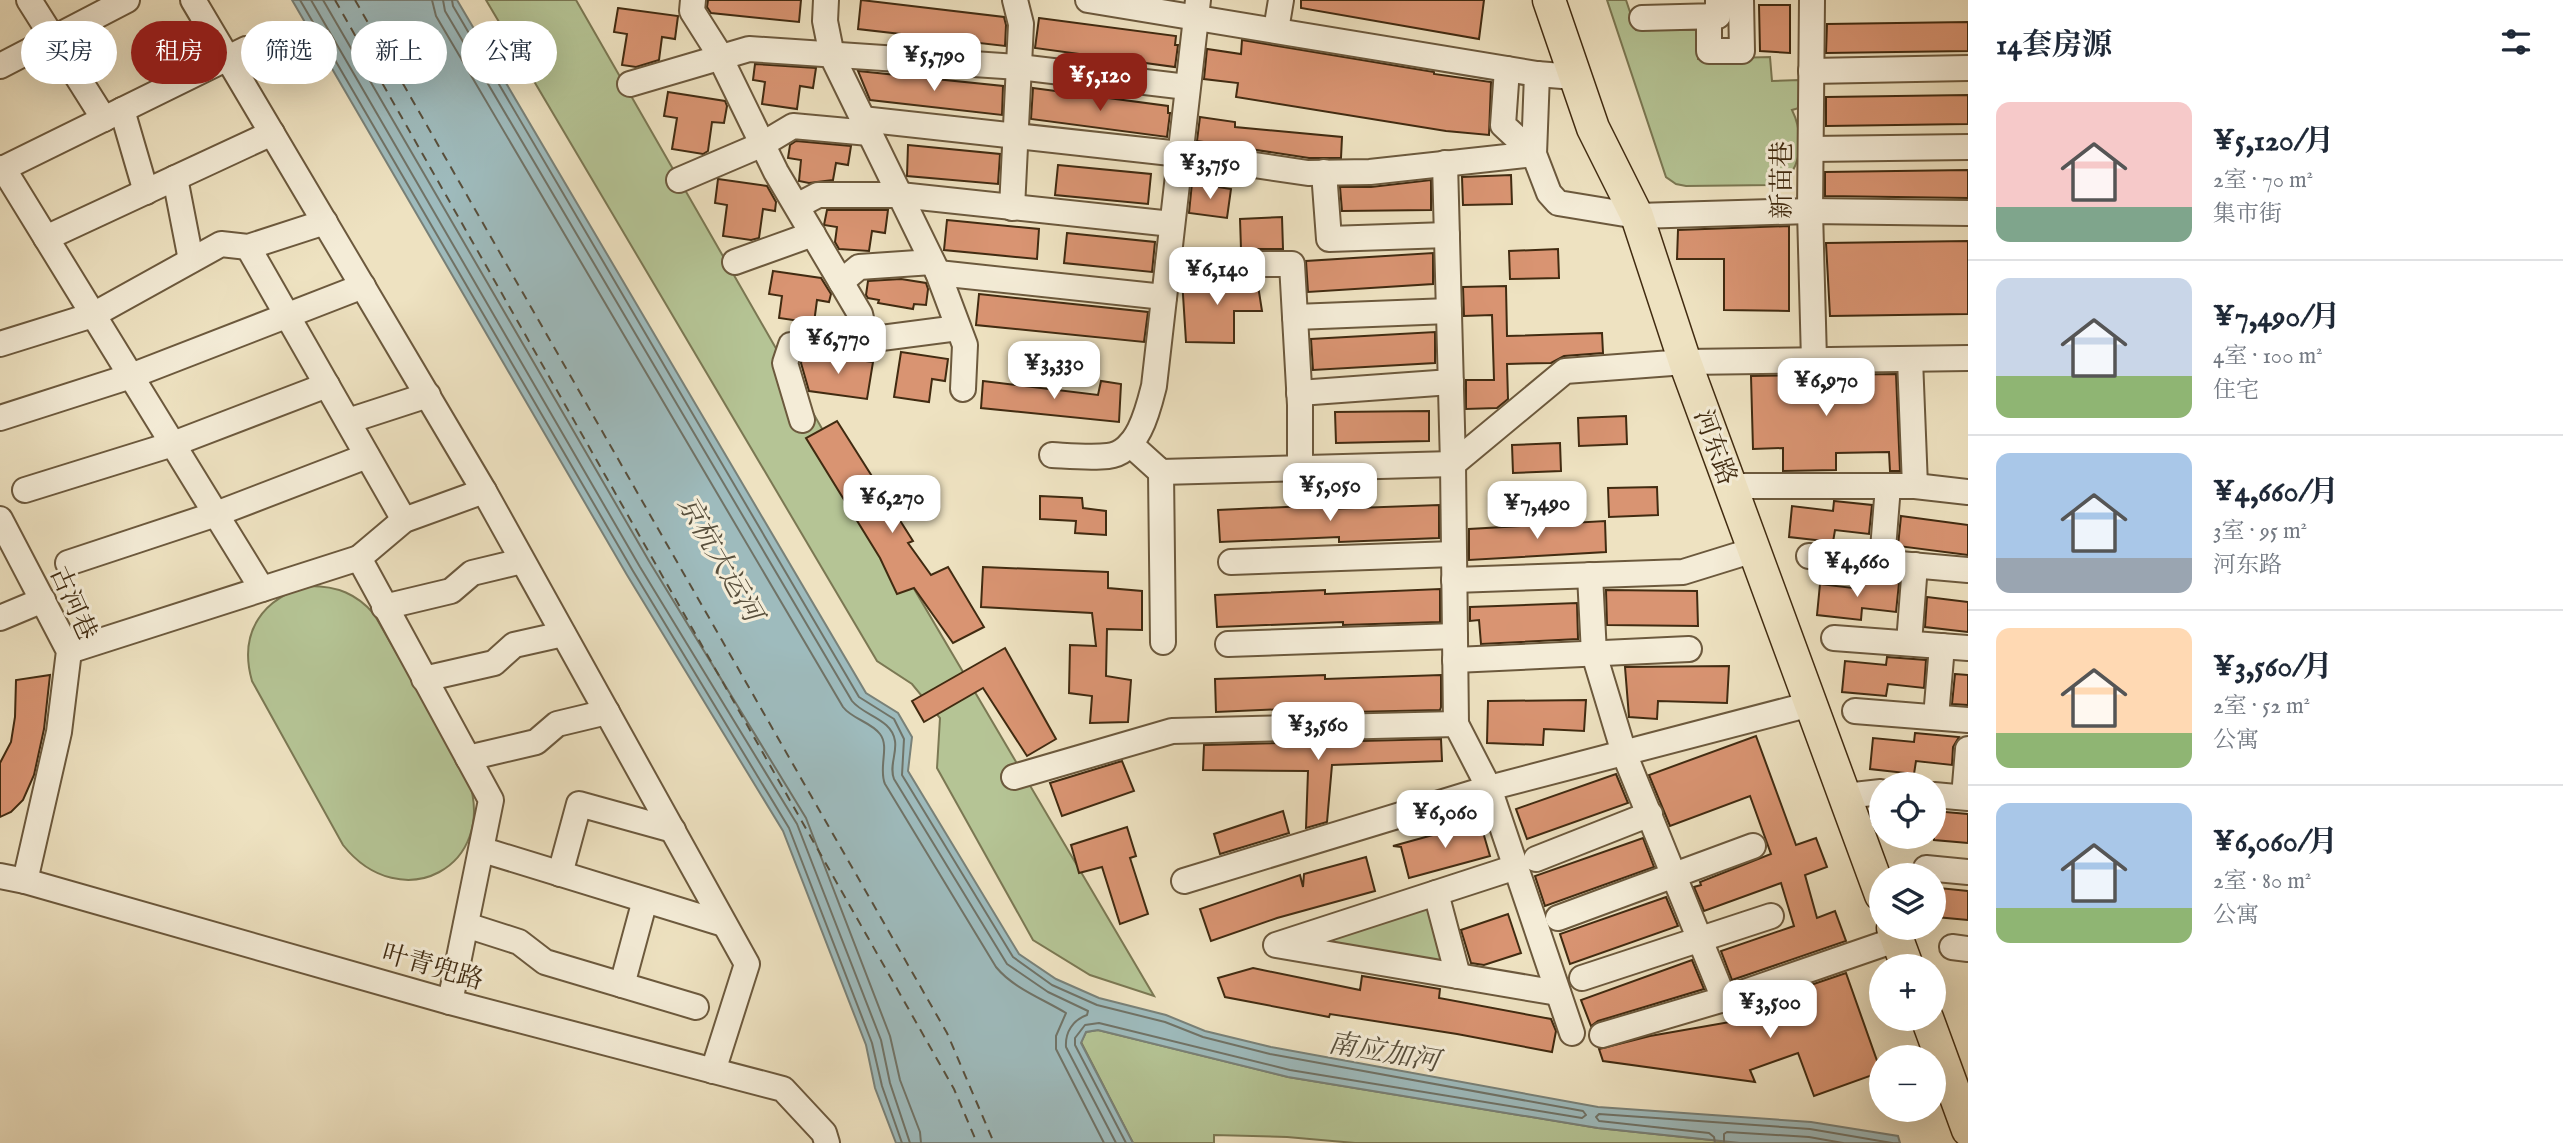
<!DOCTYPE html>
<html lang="zh">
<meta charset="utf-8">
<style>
:root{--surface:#fff;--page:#f6f6f7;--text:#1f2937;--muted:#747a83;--line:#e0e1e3;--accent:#8f2418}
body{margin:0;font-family:"IM FELL English","Noto Serif SC",serif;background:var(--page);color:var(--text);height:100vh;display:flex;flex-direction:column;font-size:26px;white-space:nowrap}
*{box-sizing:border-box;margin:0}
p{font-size:23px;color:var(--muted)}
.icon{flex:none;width:38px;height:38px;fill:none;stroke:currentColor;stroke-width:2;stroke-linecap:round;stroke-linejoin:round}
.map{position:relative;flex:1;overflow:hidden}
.panel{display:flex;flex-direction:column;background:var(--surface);width:595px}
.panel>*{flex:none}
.top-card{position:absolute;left:21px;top:21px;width:665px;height:63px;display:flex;gap:14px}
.controls{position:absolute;left:1869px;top:772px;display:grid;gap:14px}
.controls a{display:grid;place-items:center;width:77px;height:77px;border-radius:50%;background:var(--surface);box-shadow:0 7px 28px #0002;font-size:35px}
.price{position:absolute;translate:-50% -60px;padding:0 16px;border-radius:14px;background:#fff;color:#222;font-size:23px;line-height:46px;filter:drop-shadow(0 2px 4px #0008)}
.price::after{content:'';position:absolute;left:50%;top:42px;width:21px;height:16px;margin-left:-10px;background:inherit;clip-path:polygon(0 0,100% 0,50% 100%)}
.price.on{background:var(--accent);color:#fff}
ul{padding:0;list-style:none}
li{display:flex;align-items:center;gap:21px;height:175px;padding:0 28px}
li+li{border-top:2px solid var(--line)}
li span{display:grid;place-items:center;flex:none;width:196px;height:140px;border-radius:14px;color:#555}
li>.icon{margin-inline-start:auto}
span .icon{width:84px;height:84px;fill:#fffc;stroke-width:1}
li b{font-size:30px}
h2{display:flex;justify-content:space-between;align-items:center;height:84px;padding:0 28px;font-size:30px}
.tag{padding:0 24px;border-radius:32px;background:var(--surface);box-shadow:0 7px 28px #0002;font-size:24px;line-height:63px}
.tag.on{background:var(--accent);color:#fff}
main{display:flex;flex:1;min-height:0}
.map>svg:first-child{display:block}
.green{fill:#b5c495;stroke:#7b7853;stroke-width:2}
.water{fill:#9ebbbd;stroke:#798178;stroke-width:2}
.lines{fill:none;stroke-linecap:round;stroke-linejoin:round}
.shore{stroke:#707367;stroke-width:2}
.ferry{stroke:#584f3c;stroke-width:2;stroke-dasharray:9 7;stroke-linecap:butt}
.building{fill:#d99472;stroke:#412b11;stroke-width:2}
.minor-casing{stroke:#6c593d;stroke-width:28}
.major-casing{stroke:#412b11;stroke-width:35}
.minor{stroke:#f4ecd7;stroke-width:24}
.major{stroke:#eee2c1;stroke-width:32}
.labels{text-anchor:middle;stroke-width:6;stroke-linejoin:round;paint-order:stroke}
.street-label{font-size:26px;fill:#412b11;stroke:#f4ecd7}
.water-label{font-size:28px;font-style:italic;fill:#584f3c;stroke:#f4ecd7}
</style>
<main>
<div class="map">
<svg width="1968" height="1143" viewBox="0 0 1968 1143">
<rect width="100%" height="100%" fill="#eee2c1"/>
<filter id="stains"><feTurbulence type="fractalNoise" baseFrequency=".00286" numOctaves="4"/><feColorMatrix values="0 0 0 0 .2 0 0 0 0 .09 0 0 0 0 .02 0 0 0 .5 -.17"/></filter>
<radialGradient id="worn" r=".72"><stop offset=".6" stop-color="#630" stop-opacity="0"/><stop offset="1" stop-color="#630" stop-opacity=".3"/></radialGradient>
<g class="green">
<path d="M486,0H576L910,582L1154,996L1090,975L1033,940L937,768L940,718L912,684L877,661Z"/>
<path d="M1607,0H1626L1636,30H1698V59L1770,57L1772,81L1799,80V108L1792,110C1801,128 1803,154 1792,172C1788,179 1780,182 1773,185L1686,186L1676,184L1666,177Z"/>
<path d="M310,586C337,586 357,594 374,614L468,778C499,867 401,918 343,845L252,681C238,632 263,597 310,586Z"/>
<path d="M1429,904L1449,966L1305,944Z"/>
<path d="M1098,1030L1288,1077L1598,1128L1740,1143H1355L1287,1137L1214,1135V1143H1133L1081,1042L1086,1032Z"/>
</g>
<path class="water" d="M292,0H457L866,693L898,713L912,737L908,771L1019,954L1056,979L1099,998L1166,1015L1205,1031L1271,1047L1598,1107L1811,1122L1898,1136L1900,1143H1740L1598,1128L1288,1077L1098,1030L1086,1032L1081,1043L1133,1143H896L875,1088L866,1045L783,831L627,575Z"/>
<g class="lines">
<g class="shore">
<path d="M300,0L633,571L789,828L872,1043L882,1086L902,1143"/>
<path d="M311,0L640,567L797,824L881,1040L890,1083L910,1143"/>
<path d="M323,0L649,561L806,818L890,1036L900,1080L920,1132L921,1143"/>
<path d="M432,0L436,16L843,707C852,719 871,722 880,734C890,747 878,768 885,784L996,967C1013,988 1043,999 1066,1013L1056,1036V1049L1104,1143"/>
<path d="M443,0L445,11L852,701C864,716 892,719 895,741C897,754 889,766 894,779L1007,964L1048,992L1088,1011L1087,1015C1073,1020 1065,1032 1066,1047L1116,1143"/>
<path d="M452,0L453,6L859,697L894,719L904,739L902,775L1013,957L1052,985L1097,1005L1165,1022L1203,1037L1270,1054L1583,1111L1586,1115L1582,1118L1290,1070L1099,1023L1085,1025L1075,1038V1045L1126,1143"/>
<path d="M1715,1143L1714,1137L1709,1133L1599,1121L1596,1117L1599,1114L1810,1129L1892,1143"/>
<path d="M1724,1143V1134L1727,1132L1809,1137L1843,1143"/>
</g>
<g class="ferry">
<path d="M335,0L954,1089L977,1143"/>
<path d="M355,0L947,1033L994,1143"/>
</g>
</g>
<g class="building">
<path d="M708,0H801L799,22L711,13L707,7Z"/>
<path d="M861,0L1004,17L1006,25L1005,46L858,29Z"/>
<path d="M1301,0H1484L1479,39L1301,8Z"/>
<path d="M1759,5H1790V53L1760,51Z"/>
<path d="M618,8L678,16L675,39L662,37L659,60L636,67L622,65L627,34L614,32Z"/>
<path d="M1039,18L1176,36L1175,45H1178L1175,67L1035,48Z"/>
<path d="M1968,22V51L1826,53L1827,24Z"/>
<path d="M1242,40L1434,72V74L1491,82L1489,135L1446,131L1236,97L1238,83L1204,79L1207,49L1241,54Z"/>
<path d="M755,64L816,68L813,88L800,86L797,109L762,104L765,82L753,80Z"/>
<path d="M858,71L1003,86L1002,115L870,100Z"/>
<path d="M1033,88L1168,106V113H1170L1167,137L1031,119Z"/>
<path d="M668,92L725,101L727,106L724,123L712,122L708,151L703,154L672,149L677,118L664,116Z"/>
<path d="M1968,95V124L1826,126V97Z"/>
<path d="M1200,117L1235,122V127L1342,137L1341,158H1309L1197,141Z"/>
<path d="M796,141L851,146L848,165L836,163L833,180L809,183L799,181L801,160L788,158L790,145Z"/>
<path d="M908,145L1000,154L998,184L907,176Z"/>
<path d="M1058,165L1151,174L1148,204L1055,195Z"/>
<path d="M1968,170V198L1825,196V172Z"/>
<path d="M1511,175L1512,204L1463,205L1462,177Z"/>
<path d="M718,179L767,186L776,202L775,211L763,209L759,238L751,240L723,236L727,205L715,203Z"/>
<path d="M1431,180V210L1342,211L1340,187H1371Z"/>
<path d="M1192,183L1231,189L1227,218L1189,213Z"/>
<path d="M827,210H888L885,233L872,231L869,251L839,249L835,242L837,227L824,225Z"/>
<path d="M1282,217L1283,249H1241L1240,219Z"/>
<path d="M947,220L1039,229L1037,259L944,250Z"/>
<path d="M1789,226V311L1724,310V259H1677L1678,230Z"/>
<path d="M1067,233L1155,242L1152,272L1064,263Z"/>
<path d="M1968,241V314L1830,316L1826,243Z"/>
<path d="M1558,249L1559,278L1510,279L1509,251Z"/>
<path d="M1433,253V284L1308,292L1306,261Z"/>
<path d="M773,271L821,278L831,294L829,302L817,300L814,323L779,318L782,296L769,294Z"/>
<path d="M901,279L926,283L928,289L926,305L914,304L913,309L878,303L879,300L868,298L866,295L868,281Z"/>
<path d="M1182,279H1257L1262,311H1234V343L1186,342Z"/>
<path d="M1506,286L1507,336L1602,333L1603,353L1564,356L1551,363L1507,364L1508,399L1497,408L1466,409V380H1494L1492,315L1464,316L1463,287Z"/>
<path d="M979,294L1148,312L1144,342L976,325Z"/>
<path d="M1435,332V363L1313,370L1311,339Z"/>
<path d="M901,352L948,359L945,381L932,379L929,402L894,397Z"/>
<path d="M836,357L873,362L867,399L809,391L801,363L802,359Z"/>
<path d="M1896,374L1900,471H1890L1889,452L1836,453V470L1783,471V448L1753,449L1751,376Z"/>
<path d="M983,381L1098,395L1101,381L1121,384L1119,422L981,408Z"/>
<path d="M1429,411V441L1336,443L1335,412Z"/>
<path d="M1626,416L1627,444L1579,446L1578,418Z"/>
<path d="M837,421L913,541L908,543L931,575L948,567L984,627L953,643L914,588L897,594L880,558L806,438Z"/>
<path d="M1560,443L1561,471L1513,473L1512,445Z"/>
<path d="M1657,487L1658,515L1609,517L1608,488Z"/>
<path d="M1040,496L1082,498L1083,508L1106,511V535L1075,533L1076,521L1040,519Z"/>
<path d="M1834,501L1872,505L1869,534L1835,530L1833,542L1789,537L1792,506L1833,511Z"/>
<path d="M1328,505V509L1439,505V538L1339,542V537L1220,542L1218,510Z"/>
<path d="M1901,516L1968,525V555L1898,546Z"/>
<path d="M1605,521L1606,552L1469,560V529Z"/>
<path d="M983,567L1108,572V588L1142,591V630L1107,629L1106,676L1131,680L1128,722L1090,723L1092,696L1069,693L1070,645L1096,646L1092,613L981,607Z"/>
<path d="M1862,579L1899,583L1896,612L1862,608L1861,620L1817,615L1820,584L1861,589Z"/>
<path d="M1440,589V622L1343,625V622L1217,627L1215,595L1325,590V594Z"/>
<path d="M1606,590L1697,591L1698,626L1607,625Z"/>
<path d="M1927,597L1968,602V632L1925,627Z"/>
<path d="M1577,603L1578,639L1481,644L1479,620L1470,621V607Z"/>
<path d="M1005,648L1056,739L1027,756L983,688L924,722L912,701Z"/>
<path d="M1887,657L1926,660L1924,688L1888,684L1886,696L1842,692L1845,661L1886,665Z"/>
<path d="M1729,666L1727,703L1658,701L1657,719L1629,717L1625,667Z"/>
<path d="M1955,674L1968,675V705L1952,704Z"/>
<path d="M50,675L44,729L34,775L23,800L11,812L0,817V763L11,742L15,717L16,680Z"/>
<path d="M1325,675V679L1441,675V707L1440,710L1307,713V708L1216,712L1215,679Z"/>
<path d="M1586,700L1584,731L1544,729L1543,745L1487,743L1488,701Z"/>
<path d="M1915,733L1959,737L1953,747L1952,765L1916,761L1914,774L1870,769L1873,738L1914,742Z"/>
<path d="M1756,736L1796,845L1816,838L1827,867L1805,875L1817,918L1835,911L1846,941L1732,980L1721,951L1794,926L1781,883L1704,911L1694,887L1701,885L1700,882L1771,854L1750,796L1670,826L1649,775Z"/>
<path d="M1441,739L1442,761L1332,765L1327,822L1306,828L1308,771L1203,770L1204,745Z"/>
<path d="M1122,761L1134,791L1062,816L1050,783Z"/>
<path d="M1616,774L1628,803L1527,839L1516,809Z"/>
<path d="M1283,811L1289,833L1220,854L1214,834Z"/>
<path d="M1934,811L1968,814V843L1934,840Z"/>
<path d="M1480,822L1490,856L1409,878L1401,847L1393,846Z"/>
<path d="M1127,827L1136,856L1130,858L1148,914L1120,924L1102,867L1079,873L1071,845Z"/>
<path d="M1643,838L1654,867L1545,906L1535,876Z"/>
<path d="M1366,857L1375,891L1277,918L1211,941L1200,909L1300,875L1303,887L1304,874Z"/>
<path d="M1939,888L1968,891V920L1936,917Z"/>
<path d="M1666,897L1678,926L1570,964L1560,934Z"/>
<path d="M1508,914L1521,953L1484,965L1471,963L1461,930Z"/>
<path d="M1692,960L1704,989L1598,1021L1591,1026L1581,1000Z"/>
<path d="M1253,968L1360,990L1362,976L1440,989L1439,998L1551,1019L1556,1031L1552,1052L1457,1034L1330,1014L1329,1017L1225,997L1218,978Z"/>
<path d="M1846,973L1881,1072L1814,1096L1798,1053L1750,1070L1755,1082L1603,1061L1599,1049L1650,1036L1747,1019L1743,1008Z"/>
</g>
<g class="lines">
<defs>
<g id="minor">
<path d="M29,0L104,119"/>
<path d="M193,0L484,491L747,964L713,1071"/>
<path d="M693,0L692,11L716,49L776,172L860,314L866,340"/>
<path d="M826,0L825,21L832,56L938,273L965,345L963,389"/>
<path d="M1088,0L1537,74L1575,77"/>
<path d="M1812,0L1810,211L1814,360"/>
<path d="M1709,16V51H1742L1741,0"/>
<path d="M1642,18L1718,16V0"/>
<path d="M1276,30L1281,0"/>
<path d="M0,66L127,0"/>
<path d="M1507,69L1503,125L1534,154"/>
<path d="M1811,71L1968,68"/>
<path d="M1537,74L1534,154L1549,193L1558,203L1637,216L1810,211L1968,213"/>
<path d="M630,84L749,49L1019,67L1187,87"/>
<path d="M122,110L146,192"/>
<path d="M862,119L1180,154L1308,173L1370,172L1534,154"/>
<path d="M1811,149L1968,147"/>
<path d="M1445,163L1453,464L1456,724"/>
<path d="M3,168L262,589"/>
<path d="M0,170L246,49"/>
<path d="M1324,172L1329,239L1447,235"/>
<path d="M175,178L191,260"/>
<path d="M679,180L763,144L793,126L869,133"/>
<path d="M797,206L818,195H900L1172,224"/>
<path d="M1012,208L1021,24L1015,0"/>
<path d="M46,238L272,133"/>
<path d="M248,247L404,520"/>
<path d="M735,262L813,234"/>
<path d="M1168,264H1292L1300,405V468"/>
<path d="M938,273L1164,297"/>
<path d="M841,282L859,267L932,262"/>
<path d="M1295,317L1449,311"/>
<path d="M0,344L93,315L221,244L248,247L325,222"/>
<path d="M1910,359L1915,486"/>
<path d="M1299,393L1451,382"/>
<path d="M0,418L131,376L363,286"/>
<path d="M802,420L785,363L791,345L866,340L958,328"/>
<path d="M348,421L428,395"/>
<path d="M1130,444L1161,472L1453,464L1565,371L1685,362L1968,358"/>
<path d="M1052,455C1070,456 1090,458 1108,456C1138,453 1148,410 1154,386L1198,0"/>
<path d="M1161,472L1163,642"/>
<path d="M1730,486H1915L1968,492"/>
<path d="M25,490L173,444L327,385"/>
<path d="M0,519L69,651L59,732L25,881"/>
<path d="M1809,556L1968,570"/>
<path d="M359,558L404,520L484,491"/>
<path d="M1231,562L1454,554"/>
<path d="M1882,562L1888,486"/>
<path d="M68,563L216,514L367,456"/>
<path d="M1590,575L1594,654L1624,753L1724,999"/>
<path d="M1454,580L1683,572L1754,550"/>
<path d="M384,607L451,591L472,573L522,561"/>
<path d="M0,618L43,600"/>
<path d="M1834,638L1968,648"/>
<path d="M1909,643L1915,565"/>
<path d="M1228,644L1455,636"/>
<path d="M69,651L359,558L491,800L450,1002"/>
<path d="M1455,660L1689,649"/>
<path d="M424,679L494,663L514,645L563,634"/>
<path d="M1855,711L1968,720"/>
<path d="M1936,717L1942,646"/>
<path d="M468,758L536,742L557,724L607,712"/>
<path d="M1014,777L1172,731L1456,724L1489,788L1572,1033"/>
<path d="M1934,795L1968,798"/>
<path d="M1845,796L1881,792"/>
<path d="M1964,797L1968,749"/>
<path d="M483,850L724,924"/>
<path d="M1536,859L1650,814"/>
<path d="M1516,867L1276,945L1558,993"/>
<path d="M1926,868L1968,872"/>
<path d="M560,874L579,804L673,830"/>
<path d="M0,876L25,881L450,1002L783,1089L824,1133L827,1143"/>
<path d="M1184,881L1489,788L1811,704"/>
<path d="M1436,893L1458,976"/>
<path d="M1558,918L1753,846"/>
<path d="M466,925L519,942L545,962L696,1007"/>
<path d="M1952,947L1968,949"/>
<path d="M1582,978L1771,916"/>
<path d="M622,985L645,900"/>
<path d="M1602,1035L1724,999L1898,939"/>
</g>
<g id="major">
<path d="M1549,0L1593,128L1637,216L1685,362L1881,895"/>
<path d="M1893,928L1907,966"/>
<path d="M1927,1018L1968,1130"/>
</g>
</defs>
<use href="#minor" class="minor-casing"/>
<use href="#major" class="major-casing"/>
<use href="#minor" class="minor"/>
<use href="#major" class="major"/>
</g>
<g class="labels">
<g class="street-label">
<text transform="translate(1781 180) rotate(-90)" y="9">新苗巷</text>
<text transform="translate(1716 447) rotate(70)" y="9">河东路</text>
<text transform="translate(74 603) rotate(66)" y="9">古河巷</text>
<text transform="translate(433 966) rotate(16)" y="9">叶青兜路</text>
</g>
<g class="water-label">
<text transform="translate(721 558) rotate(60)" y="10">京杭大运河</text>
<text transform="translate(1384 1051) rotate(10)" y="10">南应加河</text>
</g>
</g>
<rect width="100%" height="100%" filter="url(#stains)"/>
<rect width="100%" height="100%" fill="url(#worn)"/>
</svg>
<div class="controls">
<a><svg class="icon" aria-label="locate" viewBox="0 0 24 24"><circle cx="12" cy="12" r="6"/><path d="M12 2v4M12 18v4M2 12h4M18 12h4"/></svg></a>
<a><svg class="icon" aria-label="layers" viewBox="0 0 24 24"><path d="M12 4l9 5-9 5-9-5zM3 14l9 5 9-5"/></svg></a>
<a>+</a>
<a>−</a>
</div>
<b class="price" style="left:934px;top:93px">¥5,790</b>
<b class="price on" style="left:1100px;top:113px">¥5,120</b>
<b class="price" style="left:1210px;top:201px">¥3,750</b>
<b class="price" style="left:1217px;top:307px">¥6,140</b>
<b class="price" style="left:838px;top:376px">¥6,770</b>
<b class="price" style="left:1054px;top:401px">¥3,330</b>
<b class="price" style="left:1826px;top:418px">¥6,970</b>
<b class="price" style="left:1330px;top:523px">¥5,050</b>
<b class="price" style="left:892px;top:535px">¥6,270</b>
<b class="price" style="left:1537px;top:541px">¥7,490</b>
<b class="price" style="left:1857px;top:599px">¥4,660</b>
<b class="price" style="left:1318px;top:762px">¥3,560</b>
<b class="price" style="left:1445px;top:850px">¥6,060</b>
<b class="price" style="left:1770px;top:1040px">¥3,500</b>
<div class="top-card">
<a class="tag">买房</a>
<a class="tag on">租房</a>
<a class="tag">筛选</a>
<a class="tag">新上</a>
<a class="tag">公寓</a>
</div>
</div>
<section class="panel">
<h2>14套房源<svg class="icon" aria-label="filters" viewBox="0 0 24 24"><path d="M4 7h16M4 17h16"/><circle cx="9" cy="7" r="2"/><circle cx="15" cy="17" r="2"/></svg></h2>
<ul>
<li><span style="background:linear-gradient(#f6c9c9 75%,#7fa58c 0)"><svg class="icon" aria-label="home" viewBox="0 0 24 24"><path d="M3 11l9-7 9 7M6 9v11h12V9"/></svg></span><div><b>¥5,120/月</b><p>2室 · 70 m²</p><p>集市街</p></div></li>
<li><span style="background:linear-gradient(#c9d6e8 70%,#8fb573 0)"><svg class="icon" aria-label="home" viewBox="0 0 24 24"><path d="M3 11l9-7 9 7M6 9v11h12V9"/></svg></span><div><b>¥7,490/月</b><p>4室 · 100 m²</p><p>住宅</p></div></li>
<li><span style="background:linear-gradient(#a9c7e8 75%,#9aa5b1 0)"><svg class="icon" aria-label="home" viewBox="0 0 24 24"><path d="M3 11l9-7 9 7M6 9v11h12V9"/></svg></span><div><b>¥4,660/月</b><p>3室 · 95 m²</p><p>河东路</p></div></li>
<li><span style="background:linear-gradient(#ffd9b3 75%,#8fb573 0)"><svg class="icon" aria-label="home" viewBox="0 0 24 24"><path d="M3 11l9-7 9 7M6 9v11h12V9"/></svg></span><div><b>¥3,560/月</b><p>2室 · 52 m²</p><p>公寓</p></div></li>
<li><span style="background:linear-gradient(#a9c7e8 75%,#8fb573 0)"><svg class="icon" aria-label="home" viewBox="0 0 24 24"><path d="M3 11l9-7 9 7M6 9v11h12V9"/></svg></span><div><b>¥6,060/月</b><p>2室 · 80 m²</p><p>公寓</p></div></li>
</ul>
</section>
</main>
